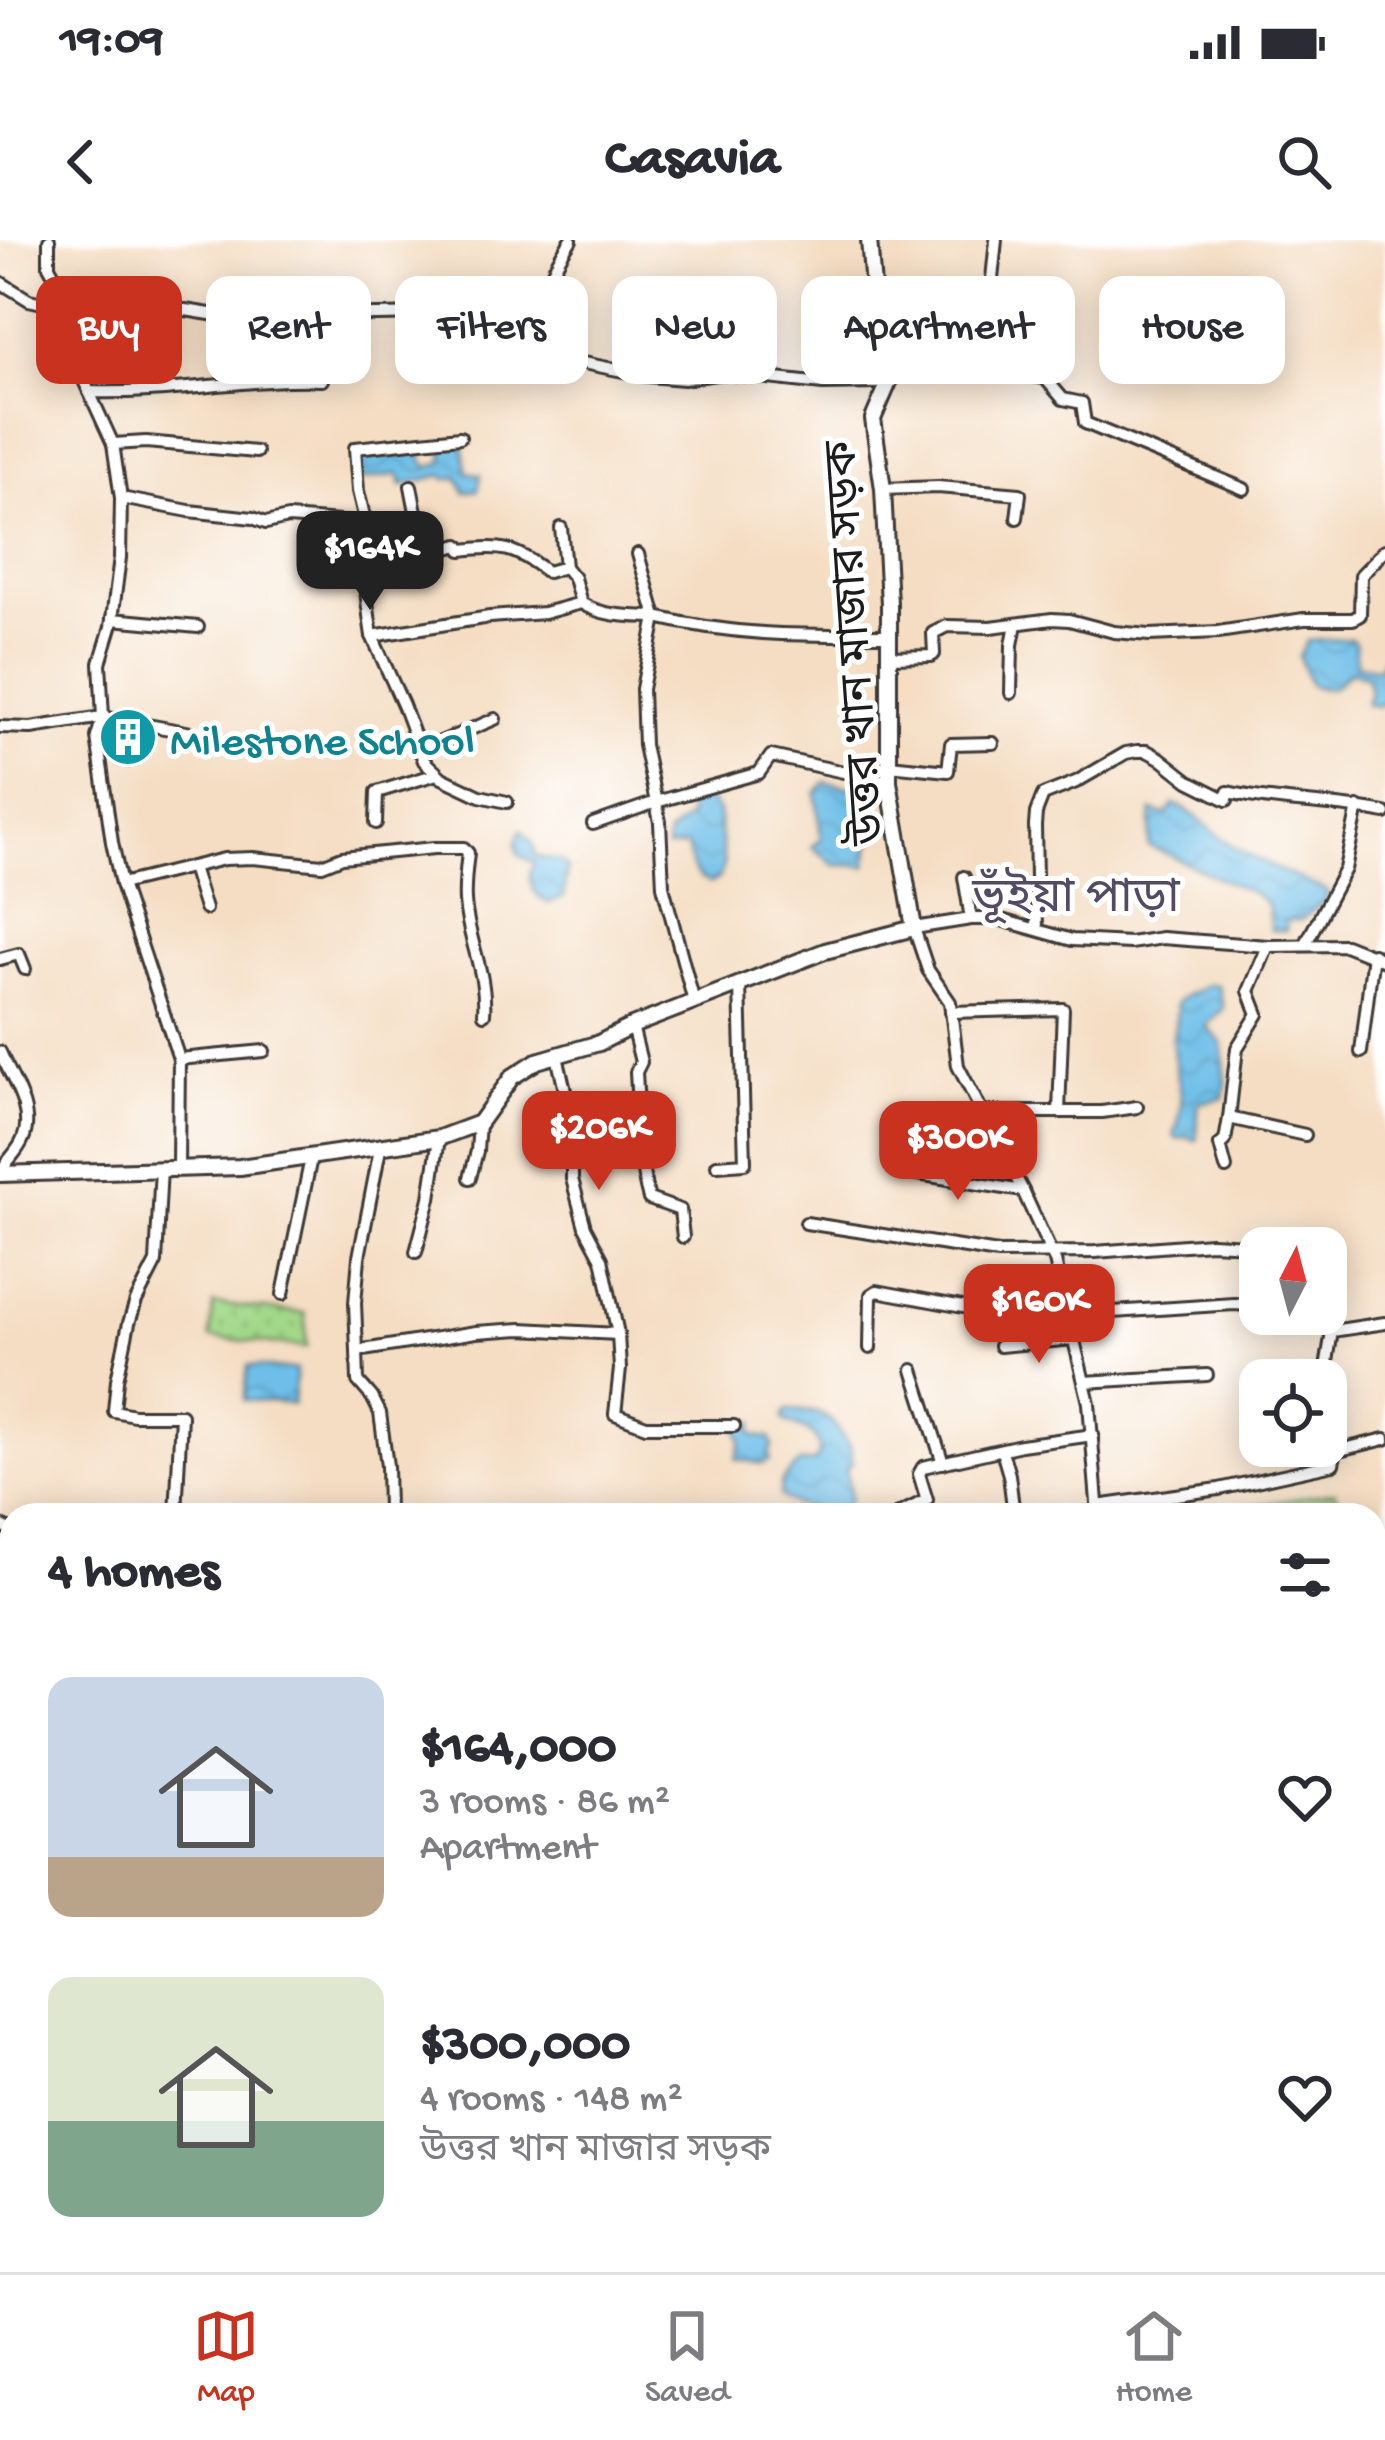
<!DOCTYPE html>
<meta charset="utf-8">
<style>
:root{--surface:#fff;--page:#f7f7f7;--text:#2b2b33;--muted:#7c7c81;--line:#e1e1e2;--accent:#c8321e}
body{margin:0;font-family:"Gochi Hand","Noto Sans Bengali",sans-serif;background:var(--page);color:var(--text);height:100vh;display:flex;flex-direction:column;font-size:45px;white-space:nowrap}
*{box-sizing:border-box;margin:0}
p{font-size:39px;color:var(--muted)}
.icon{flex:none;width:66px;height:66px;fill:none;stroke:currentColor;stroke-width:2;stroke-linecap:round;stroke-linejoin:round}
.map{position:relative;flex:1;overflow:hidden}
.side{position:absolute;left:0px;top:1263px;width:1386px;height:771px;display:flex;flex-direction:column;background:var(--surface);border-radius:36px 36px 0 0;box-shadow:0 6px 30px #0003}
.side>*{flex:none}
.guide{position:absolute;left:36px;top:36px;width:1314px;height:108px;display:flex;gap:24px}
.needle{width:78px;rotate:6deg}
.fabs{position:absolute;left:1239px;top:987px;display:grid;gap:24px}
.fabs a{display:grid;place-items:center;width:108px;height:108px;border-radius:24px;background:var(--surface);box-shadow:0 6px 30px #0003;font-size:60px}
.price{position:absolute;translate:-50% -102px;padding:0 27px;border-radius:24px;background:var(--accent);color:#fff;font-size:39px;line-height:78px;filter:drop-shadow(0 3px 6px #0008)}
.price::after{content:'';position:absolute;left:50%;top:72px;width:36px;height:27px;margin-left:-18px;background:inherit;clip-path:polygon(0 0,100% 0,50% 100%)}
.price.selected{background:#222;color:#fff}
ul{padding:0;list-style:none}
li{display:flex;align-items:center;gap:36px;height:300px;padding:0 48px}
li span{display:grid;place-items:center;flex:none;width:336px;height:240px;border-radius:24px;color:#555}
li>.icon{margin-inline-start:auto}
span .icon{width:144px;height:144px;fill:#fffc;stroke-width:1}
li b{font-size:51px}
h2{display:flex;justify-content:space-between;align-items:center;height:144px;padding:0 48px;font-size:51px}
.pill{padding:0 42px;border-radius:24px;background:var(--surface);box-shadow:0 6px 30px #0003;font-size:42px;line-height:108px}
.pill.selected{background:var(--accent);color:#fff}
.status{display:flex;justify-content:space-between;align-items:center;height:84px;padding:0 60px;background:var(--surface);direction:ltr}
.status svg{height:33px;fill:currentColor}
header{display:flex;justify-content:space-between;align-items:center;height:156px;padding:0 48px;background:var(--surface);font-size:54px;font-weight:700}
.menu{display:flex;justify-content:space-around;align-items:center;height:168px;border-top:3px solid var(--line);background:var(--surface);font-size:33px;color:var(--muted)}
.menu a{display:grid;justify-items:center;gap:6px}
.menu .selected{color:var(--accent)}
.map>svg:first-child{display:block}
.grass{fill:url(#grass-dots);stroke:#5f7a52;stroke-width:3}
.water{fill:url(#water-waves);stroke:#446d82;stroke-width:3}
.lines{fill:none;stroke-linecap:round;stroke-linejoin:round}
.minor-casing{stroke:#3c3935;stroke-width:16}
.major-casing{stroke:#3c3935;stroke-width:20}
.minor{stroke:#fff;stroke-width:10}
.major{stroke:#fff;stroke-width:14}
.labels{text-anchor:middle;stroke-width:10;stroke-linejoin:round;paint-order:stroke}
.street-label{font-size:45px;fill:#1c1c1c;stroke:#fff}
.culture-label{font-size:45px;fill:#0d838f;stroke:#fff;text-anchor:start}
.neighbourhood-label{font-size:48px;fill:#534b63;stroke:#fff}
</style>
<div class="status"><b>19:09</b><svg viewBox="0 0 49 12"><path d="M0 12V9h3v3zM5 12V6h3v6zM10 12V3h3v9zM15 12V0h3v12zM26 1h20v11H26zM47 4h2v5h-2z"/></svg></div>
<header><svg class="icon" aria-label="back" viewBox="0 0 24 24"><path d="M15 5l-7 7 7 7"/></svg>Casavia<svg class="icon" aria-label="search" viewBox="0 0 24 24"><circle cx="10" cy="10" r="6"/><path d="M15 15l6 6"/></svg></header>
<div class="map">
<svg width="1385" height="2032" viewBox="0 0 1385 2032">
<defs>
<pattern id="grass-dots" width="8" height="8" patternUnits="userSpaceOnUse" patternTransform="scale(3)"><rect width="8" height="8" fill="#a2d889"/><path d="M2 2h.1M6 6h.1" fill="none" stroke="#8bb976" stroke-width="1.8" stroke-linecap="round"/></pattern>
<pattern id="water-waves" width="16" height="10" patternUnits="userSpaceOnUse" patternTransform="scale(3)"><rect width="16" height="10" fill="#6dbee8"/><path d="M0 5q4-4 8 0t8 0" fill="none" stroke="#5ea3c6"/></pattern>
</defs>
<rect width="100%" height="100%" fill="#fff"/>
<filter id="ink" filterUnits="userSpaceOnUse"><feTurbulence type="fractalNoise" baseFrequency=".00833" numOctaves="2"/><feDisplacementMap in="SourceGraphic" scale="24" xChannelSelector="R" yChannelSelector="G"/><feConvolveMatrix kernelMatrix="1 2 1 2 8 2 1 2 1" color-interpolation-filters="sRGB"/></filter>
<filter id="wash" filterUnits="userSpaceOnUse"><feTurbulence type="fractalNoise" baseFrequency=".004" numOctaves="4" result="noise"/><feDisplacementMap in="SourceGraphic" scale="48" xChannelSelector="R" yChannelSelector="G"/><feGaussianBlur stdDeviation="2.7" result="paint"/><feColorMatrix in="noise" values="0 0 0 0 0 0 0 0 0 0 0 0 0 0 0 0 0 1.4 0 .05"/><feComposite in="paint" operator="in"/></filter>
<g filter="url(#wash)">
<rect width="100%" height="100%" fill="#f4ddc2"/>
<g class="grass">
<path d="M213,1064L305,1073L307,1107L210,1098Z"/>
<path d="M1335,1252L1342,1275H1241V1270L1248,1267Z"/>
</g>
<g class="water">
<path d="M463,203L467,232L481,235L478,250L465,252L458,237L446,239L443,235L402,245L399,234L361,240L360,215L417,209L427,227L444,222L442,206Z"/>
<path d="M1351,398L1355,402L1356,424L1378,429L1385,417V464L1376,466L1366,464L1370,451L1366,437L1351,431C1335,444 1336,454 1310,445L1299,416L1307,401Z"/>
<path d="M825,542L870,551L875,579L866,626L835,625L812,607L821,599L816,553Z"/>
<path d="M706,555L718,572L724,625L720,637L710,643C692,637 690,623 687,606L667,608V596L689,577L688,557Z"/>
<path d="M1174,564C1197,573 1210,591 1230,604C1260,624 1294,636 1327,651V659L1301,680H1287L1286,690H1271L1267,664L1256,655L1149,606L1152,571L1166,575Z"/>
<path d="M521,590L533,603L535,616L561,621L567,628L564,657L548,663C533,654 524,639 534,623L519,615L516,603Z"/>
<path d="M1208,744L1218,745L1224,768L1206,786L1222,803L1226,842L1224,858L1198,863L1197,900L1185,897L1177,899L1174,895C1190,854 1175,844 1173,805C1172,790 1179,778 1176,764C1185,751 1197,754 1208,744Z"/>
<path d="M248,1126L296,1130L293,1164L244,1160Z"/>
<path d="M788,1170C801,1171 821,1171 830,1180C838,1188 842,1198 850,1206L852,1223L846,1229C848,1244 855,1261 842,1271C822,1271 795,1269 780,1256L781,1242L799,1223L814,1222L819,1216C820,1189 804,1192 785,1181L783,1176Z"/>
<path d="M744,1181L754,1183L751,1191L755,1196L770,1198L773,1206L769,1213L770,1220L763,1224L736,1219L741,1203L738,1189Z"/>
</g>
</g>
<g filter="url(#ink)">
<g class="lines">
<defs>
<g id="minor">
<path d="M49,0V26L74,70L80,132L113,204L121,258L120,318L111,387L100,423L103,477L97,497L112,602L121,644L179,819L178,928"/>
<path d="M0,42L29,60L74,70L111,72L156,80L174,70H185L254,81L324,76L430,74L485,81L496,94L501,111L543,115L648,136L684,139L722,133L823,144L877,143L892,135"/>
<path d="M638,104L635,116L648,136"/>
<path d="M892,113L1045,138L1063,159L1082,163L1085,183L1244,249"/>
<path d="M543,115C539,64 542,43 571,0"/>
<path d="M983,127L996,0"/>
<path d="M89,152C168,155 244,138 322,140"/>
<path d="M113,204L146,202L256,212"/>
<path d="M411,246L424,313"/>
<path d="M883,249L938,247L1020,254L1017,278"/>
<path d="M121,258L189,271L253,278L266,283L288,278L366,284C362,322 366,358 372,396"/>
<path d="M366,284L358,251L355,208L460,197"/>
<path d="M561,288L565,327L574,338L581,363"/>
<path d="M404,320L459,305L462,310C503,306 513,306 547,332L565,327"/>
<path d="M112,379L198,387"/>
<path d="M891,417L931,416L934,414L933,393L947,386L991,387L1052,379L1069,380L1114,392L1150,395L1218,392L1304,379H1353L1360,375L1361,335L1385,310"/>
<path d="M1011,453L1012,405L1016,384"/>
<path d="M0,487L31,488L103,477L192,493"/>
<path d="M419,511L495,479"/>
<path d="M889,525L948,531L951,504L993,503"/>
<path d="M507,562L480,556L442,538L424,521L403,465L372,396L490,377L544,373L581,363C603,377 630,376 656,377L638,314"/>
<path d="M376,583L377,552L437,534"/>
<path d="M593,584L656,562L759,533L771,516L889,542"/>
<path d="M192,627L205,669"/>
<path d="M964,637L971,679"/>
<path d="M121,644L224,619L253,618L322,625L342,617L434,608H464L468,613C466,629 464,645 465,661C468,702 487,732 484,774"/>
<path d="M1037,689L1035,586L1036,573L1043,555L1076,542L1126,513L1137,511H1147L1160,518L1189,541L1227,560L1228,552C1280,564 1333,562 1385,573"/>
<path d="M1305,705L1345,629L1358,567"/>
<path d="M1268,706L1249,751L1258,774L1237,808L1229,878L1305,895"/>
<path d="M0,719L19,714L25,729"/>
<path d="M694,762L663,646L660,582L644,505L642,449L656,377C738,397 807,395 890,395"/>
<path d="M951,772L1063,769L1059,872"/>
<path d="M632,786L641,822L636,832C639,875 637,917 649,959L680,970L683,997"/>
<path d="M0,812C11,838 35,871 23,899C18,912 6,921 0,933"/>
<path d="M1361,812L1373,714"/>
<path d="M557,816L572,881V939L585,987L602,1019L618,1094L620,1129L615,1174L646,1186H734"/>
<path d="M179,819L264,811"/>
<path d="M982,872H1102L1137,867"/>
<path d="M717,925L745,923L740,745"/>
<path d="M161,928L156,1022L136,1061L129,1083L117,1140L114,1171L134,1175H181L176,1275"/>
<path d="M1226,928L1220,905L1225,901L1229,878"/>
<path d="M899,931L1023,951"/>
<path d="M470,938L477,911L479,883"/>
<path d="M806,983L998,1013L1095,1012L1211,1003L1267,1006L1277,1003"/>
<path d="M416,1012L430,958L439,898"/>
<path d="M283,1054L311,918"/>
<path d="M1332,1091L1385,1083"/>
<path d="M1000,1106L1074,1099"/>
<path d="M870,1108L871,1055L877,1051L1022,1078L1234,1064L1260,1066"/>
<path d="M357,1111L355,1063L359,1017L380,909"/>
<path d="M913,1130L943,1223"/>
<path d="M1324,1140L1332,1091L1326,1068"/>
<path d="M1084,1142L1207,1135"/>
<path d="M1326,1185L1333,1208L1336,1211L1385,1199"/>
<path d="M1002,1211L1009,1235L1014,1275"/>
<path d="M1097,1266L1219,1249L1333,1224L1336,1211"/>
<path d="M393,1275L388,1271L387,1226L380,1173L372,1157L358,1141L357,1111L476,1092L521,1089L618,1094"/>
<path d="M896,1275L927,1260L919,1234L923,1227L1021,1205L1093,1195"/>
<path d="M1098,1275L1089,1163L1055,1021L1023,951L958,826L950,762L928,730L914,688L971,679H998L1072,700L1130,703L1162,698L1268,706L1345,705L1385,721"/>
<path d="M0,1285L12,1291"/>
<path d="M0,1342L12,1345"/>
<path d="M1374,1366L1380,1369L1385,1391"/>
<path d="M1374,1517L1380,1514"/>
<path d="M0,1572L12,1574"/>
<path d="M1374,1629L1385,1639"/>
<path d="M0,1633L9,1635L12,1628"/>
<path d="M1374,1874L1385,1872"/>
<path d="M0,1945L12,1944"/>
<path d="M1374,1971L1385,1966"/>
<path d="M250,2022L251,2032"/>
<path d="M533,2022L534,2032"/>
<path d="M593,2022L595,2032"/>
<path d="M693,2022L694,2032"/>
<path d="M933,2022L961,2028V2032"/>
<path d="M1178,2022L1179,2032"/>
<path d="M375,2027L376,2022"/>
<path d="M78,2032V2022"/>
<path d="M848,2032L860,2022"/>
<path d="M1316,2032V2022"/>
</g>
<path id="major" d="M0,934L240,927L439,898L479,883L512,837L537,821L599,803L632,786L825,711L914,688L889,542V364L883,249L873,179L892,135V113L873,47L869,0"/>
</defs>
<use href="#minor" class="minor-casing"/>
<use href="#major" class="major-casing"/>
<use href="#minor" class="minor"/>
<use href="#major" class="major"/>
</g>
</g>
<defs>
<symbol id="building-disc" viewBox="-11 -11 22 22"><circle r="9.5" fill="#0f9aa8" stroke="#fff"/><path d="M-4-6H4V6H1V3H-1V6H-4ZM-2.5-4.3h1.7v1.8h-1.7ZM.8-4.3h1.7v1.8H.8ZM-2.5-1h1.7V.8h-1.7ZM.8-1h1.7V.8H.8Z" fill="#fff"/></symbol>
</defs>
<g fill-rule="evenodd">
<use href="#building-disc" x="95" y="464" width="66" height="66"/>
</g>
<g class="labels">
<g class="street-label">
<text transform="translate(852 403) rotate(-94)" y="16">উত্তর খান মাজার সড়ক</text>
</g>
<g class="culture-label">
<text x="170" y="513">Milestone School</text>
</g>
<g class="neighbourhood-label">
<text x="1076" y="671">ভূঁইয়া পাড়া</text>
</g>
</g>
</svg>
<div class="fabs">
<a><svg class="needle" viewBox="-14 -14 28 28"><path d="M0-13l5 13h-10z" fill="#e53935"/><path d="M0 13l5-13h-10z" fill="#7c7c81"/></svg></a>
<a><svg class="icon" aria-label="locate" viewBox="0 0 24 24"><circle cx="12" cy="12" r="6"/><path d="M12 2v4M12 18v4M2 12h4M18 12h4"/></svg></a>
</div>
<b class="price selected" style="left:370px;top:373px">$164K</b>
<b class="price" style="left:599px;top:953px">$206K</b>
<b class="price" style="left:958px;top:963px">$300K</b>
<b class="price" style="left:1039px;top:1126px">$160K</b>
<div class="guide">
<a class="pill selected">Buy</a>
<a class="pill">Rent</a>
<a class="pill">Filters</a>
<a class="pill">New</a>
<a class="pill">Apartment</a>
<a class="pill">House</a>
</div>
<section class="side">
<h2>4 homes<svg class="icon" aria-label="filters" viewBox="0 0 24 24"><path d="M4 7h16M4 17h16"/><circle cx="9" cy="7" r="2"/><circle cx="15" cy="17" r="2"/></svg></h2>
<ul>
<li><span style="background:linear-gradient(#c9d6e8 75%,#b9a48a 0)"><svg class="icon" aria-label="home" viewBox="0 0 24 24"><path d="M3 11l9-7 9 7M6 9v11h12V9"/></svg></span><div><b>$164,000</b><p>3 rooms · 86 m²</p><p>Apartment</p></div><svg class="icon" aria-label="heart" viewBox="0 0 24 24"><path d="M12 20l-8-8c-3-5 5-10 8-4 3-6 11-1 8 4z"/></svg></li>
<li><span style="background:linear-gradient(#dfe7d0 60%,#7fa58c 0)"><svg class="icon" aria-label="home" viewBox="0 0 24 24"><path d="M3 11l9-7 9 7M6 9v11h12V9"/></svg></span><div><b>$300,000</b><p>4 rooms · 148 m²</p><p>উত্তর খান মাজার সড়ক</p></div><svg class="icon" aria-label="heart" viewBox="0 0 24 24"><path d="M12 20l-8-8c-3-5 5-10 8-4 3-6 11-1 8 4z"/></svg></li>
</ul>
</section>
</div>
<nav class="menu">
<a class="selected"><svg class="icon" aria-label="map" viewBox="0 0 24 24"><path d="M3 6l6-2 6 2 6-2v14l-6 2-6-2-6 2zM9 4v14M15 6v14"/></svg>Map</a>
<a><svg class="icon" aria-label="saved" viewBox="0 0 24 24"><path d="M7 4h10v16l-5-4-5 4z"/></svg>Saved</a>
<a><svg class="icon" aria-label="home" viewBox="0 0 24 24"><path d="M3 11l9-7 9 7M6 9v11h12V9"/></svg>Home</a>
</nav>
